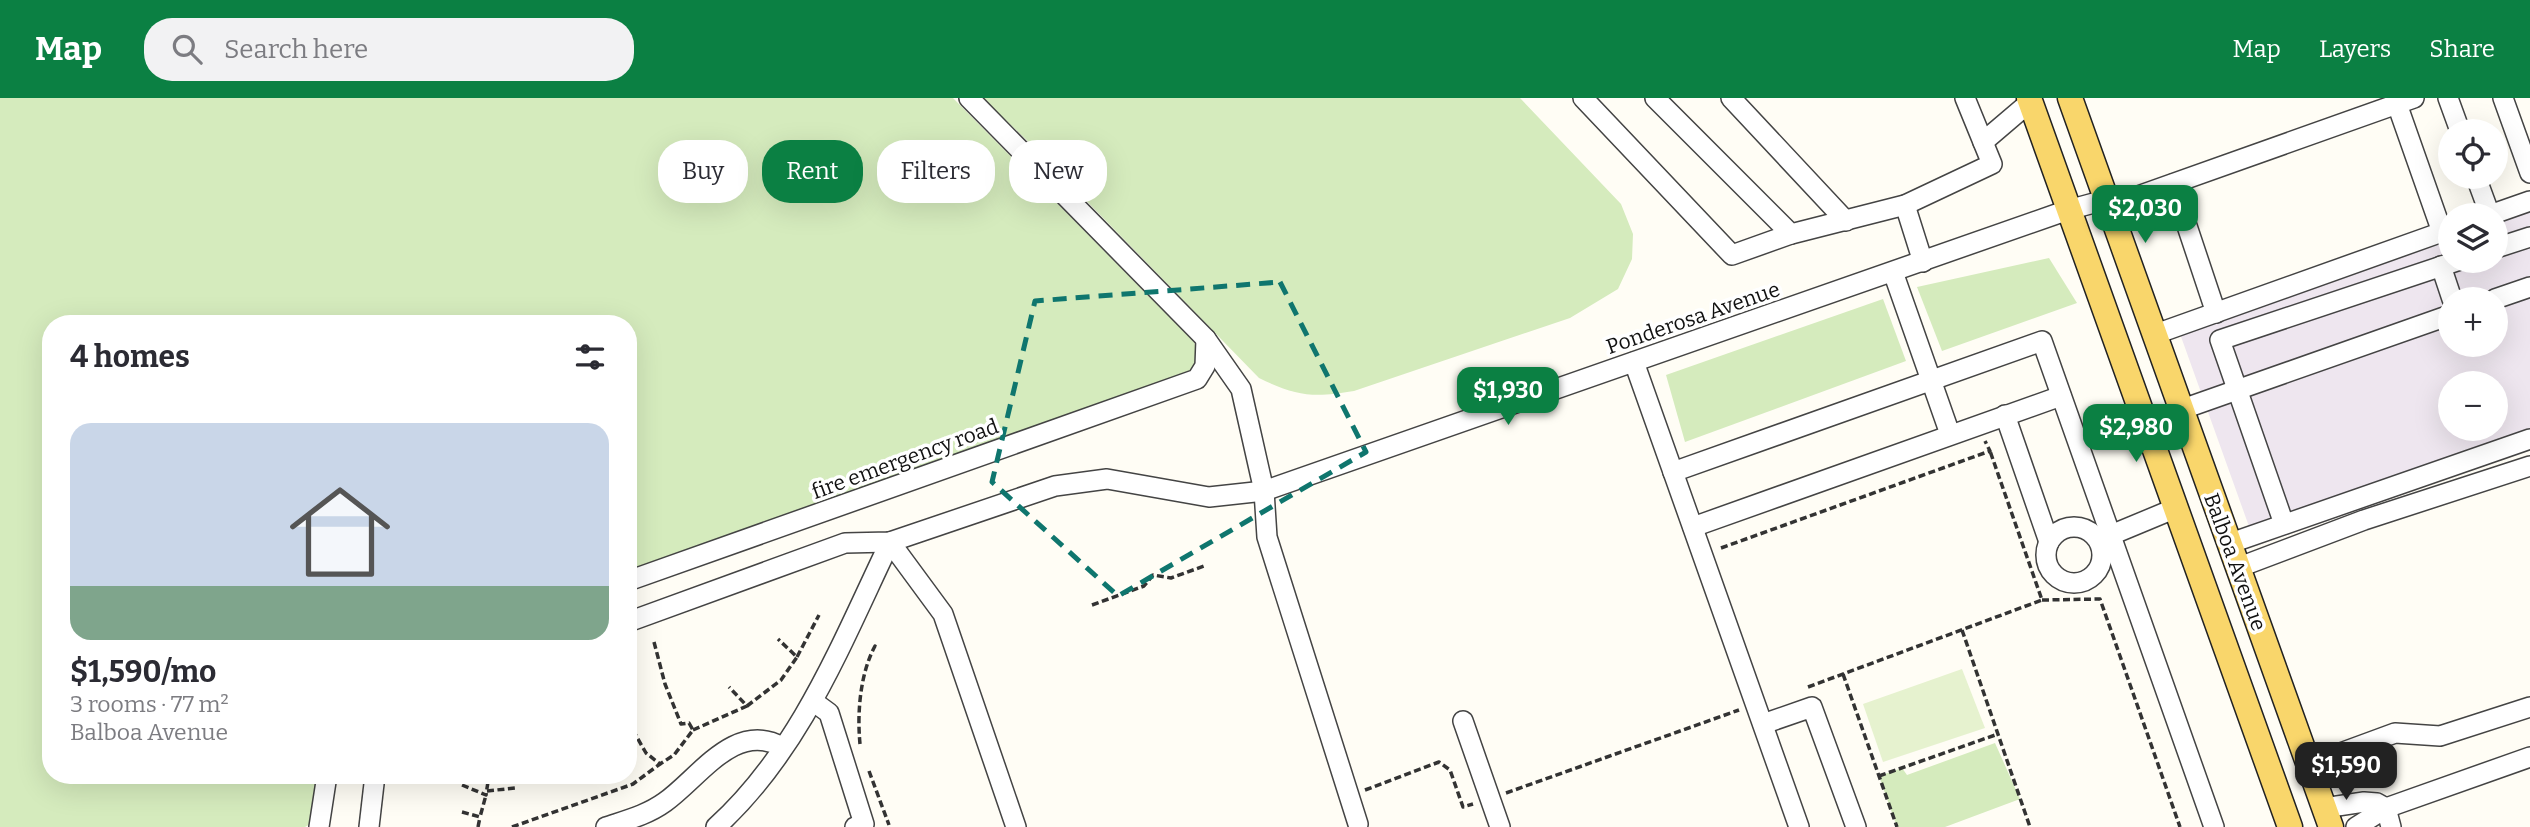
<!DOCTYPE html>
<meta charset="utf-8">
<style>
:root{--surface:#fff;--page:#f2f2f3;--text:#2b2b33;--muted:#7c7c81;--line:#e1e1e2;--accent:#0b8043}
body{margin:0;font-family:Bitter,serif;background:var(--page);color:var(--text);height:100vh;display:flex;flex-direction:column;font-size:26px;white-space:nowrap}
*{box-sizing:border-box;margin:0}
p{font-size:23px;color:var(--muted)}
.icon{flex:none;width:38px;height:38px;fill:none;stroke:currentColor;stroke-width:2;stroke-linecap:round;stroke-linejoin:round}
.map{position:relative;flex:1;overflow:hidden}
.drawer{position:absolute;left:42px;top:217px;width:595px;height:469px;display:flex;flex-direction:column;background:var(--surface);border-radius:28px;box-shadow:0 7px 28px #0002}
.drawer>*{flex:none}
.banner{position:absolute;left:658px;top:42px;width:665px;height:63px;display:flex;gap:14px}
.buttons{position:absolute;left:2438px;top:21px;display:grid;gap:14px}
.buttons a{display:grid;place-items:center;width:70px;height:70px;border-radius:50%;background:var(--surface);box-shadow:0 7px 28px #0002;font-size:35px}
.price{position:absolute;translate:-50% -60px;padding:0 16px;border-radius:14px;background:var(--accent);color:#fff;font-size:23px;line-height:46px;filter:drop-shadow(0 2px 4px #0008)}
.price::after{content:'';position:absolute;left:50%;top:42px;width:21px;height:16px;margin-left:-10px;background:inherit;clip-path:polygon(0 0,100% 0,50% 100%)}
.price.active{background:#222;color:#fff}
ul{padding:0;list-style:none}
li{display:grid;align-content:center;gap:14px;height:371px;padding:0 28px}
li+li{border-top:2px solid var(--line)}
li span{display:grid;place-items:center;height:217px;border-radius:21px;color:#555}
li>.icon{margin-inline-start:auto}
span .icon{width:126px;height:126px;fill:#fffc;stroke-width:1}
li b{font-size:30px}
h2{display:flex;justify-content:space-between;align-items:center;height:84px;padding:0 28px;font-size:30px}
.chip{padding:0 24px;border-radius:28px;background:var(--surface);box-shadow:0 7px 28px #0002;font-size:24px;line-height:63px}
.chip.active{background:var(--accent);color:#fff}
header{display:flex;align-items:center;gap:42px;box-sizing:border-box;height:98px;padding:0 35px;background:var(--accent);color:#fff}
header strong{font-size:33px}
nav{display:flex;gap:38px;margin-inline-start:auto;font-size:24px}
.search{width:490px;height:63px;background:var(--page);display:flex;align-items:center;gap:18px;box-sizing:border-box;padding:0 24px;border-radius:28px;color:var(--muted);font-size:26px}
.map>svg:first-child{display:block}
.industrial{fill:#eee6ef;fill-rule:evenodd}
.green{fill:#d5ebbd}
.pitch{fill:#e6f2cf}
.lines{fill:none;stroke-linecap:round;stroke-linejoin:round}
.minor-casing{stroke:#444;stroke-width:22}
.major-casing{stroke:#222;stroke-width:27}
.path{stroke:#333;stroke-width:3.5;stroke-dasharray:7 3.5;stroke-linecap:butt}
.minor{stroke:#fff;stroke-width:19}
.major{stroke:#f9d66b;stroke-width:24}
.marked{fill:none;stroke:#0f766e;stroke-width:5;stroke-dasharray:14 9;stroke-linejoin:round}
.labels{text-anchor:middle;stroke-width:7;stroke-linejoin:round;paint-order:stroke}
.street-label{font-size:21px;fill:#111;stroke:#fff}
</style>
<header>
<strong>Map</strong>
<div class="search"><svg class="icon" aria-label="search" viewBox="0 0 24 24"><circle cx="10" cy="10" r="6"/><path d="M15 15l6 6"/></svg>Search here</div>
<nav><a>Map</a><a>Layers</a><a>Share</a></nav>
</header>
<div class="map">
<svg width="2530" height="729" viewBox="0 0 2530 729">
<rect width="100%" height="100%" fill="#fffdf5"/>
<path class="industrial" d="M2530,111V352L2256,448L2179,233L2450,139V163H2496V123ZM2450,201H2496V247H2450ZM2450,285H2496V331H2450Z"/>
<g class="green">
<path d="M0,0H953L1194,244L1199,259L1187,279L628,476V226H51V677H318L314,724L305,729H0Z"/>
<path d="M982,0H1520L1621,106L1633,136L1632,161L1618,191L1570,220L1354,293C1313,300 1296,298 1259,280L1032,47Z"/>
<path d="M2049,160L2077,205L1942,253L1917,189Z"/>
<path d="M1883,201L1906,263L1685,344L1666,277Z"/>
<path d="M1995,645L2020,701L1945,729H1897L1879,678L1902,670L1907,677Z"/>
</g>
<path class="pitch" d="M1962,571L1985,630L1883,664L1863,606Z"/>
<g class="lines">
<defs>
<g id="minor">
<path d="M969,0L1206,241L1241,291L1264,393L1267,439L1358,726"/>
<path d="M1583,0L1732,157L1791,136"/>
<path d="M1655,0L1791,136L1905,107L1992,66L1965,0"/>
<path d="M1731,0L1846,123"/>
<path d="M2448,0L2460,33"/>
<path d="M2503,0L2530,75"/>
<path d="M2397,6L2414,0"/>
<path d="M1983,44L2030,4"/>
<path d="M2476,79L2490,117"/>
<path d="M2173,86L2216,215"/>
<path d="M1905,107L1923,164"/>
<path d="M2107,109L2397,6L2442,134L2153,237"/>
<path d="M2490,117L2530,103"/>
<path d="M2496,150L2530,139"/>
<path d="M2441,168L2452,201"/>
<path d="M1893,174L1950,336"/>
<path d="M2495,201L2530,189"/>
<path d="M1634,264L1799,729"/>
<path d="M2180,312L2450,217"/>
<path d="M2005,317L2049,444"/>
<path d="M1673,374L2042,243L2214,729"/>
<path d="M2284,426L2220,242L2457,163"/>
<circle cx="2074" cy="457" r="28"/>
<path d="M1693,429L2061,298"/>
<path d="M2099,442L2176,410"/>
<path d="M890,444L943,516L1016,729"/>
<path d="M2228,446L2530,341"/>
<path d="M2237,470L2364,422L2530,368"/>
<path d="M628,483L1197,281L1205,268L1206,241"/>
<path d="M628,524L845,445L890,444L1055,388L1107,381L1209,399L1264,393L2068,112L2105,102"/>
<path d="M814,604L829,615L864,726L855,729"/>
<path d="M1463,623L1500,729"/>
<path d="M1763,626L1812,609L1856,729"/>
<path d="M2308,667L2395,635L2440,638L2530,609"/>
<path d="M2324,710L2364,704L2377,705L2386,710L2391,729"/>
<path d="M319,729L327,677"/>
<path d="M369,729L375,677"/>
<path d="M606,729C627,722 647,717 665,704C699,680 735,622 782,649"/>
<path d="M716,729C800,653 842,544 890,444"/>
<path d="M2356,729L2386,710L2530,659"/>
</g>
<g id="major">
<path d="M2029,0L2290,729"/>
<path d="M2070,0L2331,729"/>
</g>
</defs>
<use href="#minor" class="minor-casing"/>
<use href="#major" class="major-casing"/>
<g class="path">
<path d="M1721,450L1990,353L1985,343"/>
<path d="M2042,502L2100,501L2180,729"/>
<path d="M1092,507L1144,488L1153,477L1171,480L1204,468"/>
<path d="M1962,532L2030,729"/>
<path d="M654,544L665,586L681,626L689,625L693,632L674,657L660,666"/>
<path d="M797,559L819,517"/>
<path d="M1843,576L1897,729"/>
<path d="M1808,589L2042,502L1990,353"/>
<path d="M747,608L781,582L797,559L778,541"/>
<path d="M693,632L747,608L729,589"/>
<path d="M860,646C857,615 860,576 875,548L877,551"/>
<path d="M869,673L889,727"/>
<path d="M1879,678L1998,636"/>
<path d="M462,687L486,697L489,677"/>
<path d="M1365,692L1439,664L1450,672L1463,709L1473,706"/>
<path d="M487,693L515,690"/>
<path d="M1506,695L1739,612"/>
<path d="M462,714L480,719L486,697"/>
<path d="M478,729L480,719"/>
<path d="M512,729L633,686L660,666L646,655L631,629"/>
</g>
<use href="#minor" class="minor"/>
<use href="#major" class="major"/>
</g>
<path class="marked" d="M1280,184L1366,354L1118,498L992,384L1035,203Z"/>
<g class="labels">
<g class="street-label">
<text transform="translate(1693 220) rotate(-19)" y="7">Ponderosa Avenue</text>
<text transform="translate(905 361) rotate(-20)" y="7">fire emergency road</text>
<text transform="translate(2235 464) rotate(70)" y="7">Balboa Avenue</text>
</g>
</g>
</svg>
<div class="buttons">
<a><svg class="icon" aria-label="locate" viewBox="0 0 24 24"><circle cx="12" cy="12" r="6"/><path d="M12 2v4M12 18v4M2 12h4M18 12h4"/></svg></a>
<a><svg class="icon" aria-label="layers" viewBox="0 0 24 24"><path d="M12 4l9 5-9 5-9-5zM3 14l9 5 9-5"/></svg></a>
<a>+</a>
<a>−</a>
</div>
<b class="price" style="left:2145px;top:147px">$2,030</b>
<b class="price" style="left:1508px;top:329px">$1,930</b>
<b class="price" style="left:2136px;top:366px">$2,980</b>
<b class="price active" style="left:2346px;top:704px">$1,590</b>
<div class="banner">
<a class="chip">Buy</a>
<a class="chip active">Rent</a>
<a class="chip">Filters</a>
<a class="chip">New</a>
</div>
<section class="drawer">
<h2>4 homes<svg class="icon" aria-label="filters" viewBox="0 0 24 24"><path d="M4 7h16M4 17h16"/><circle cx="9" cy="7" r="2"/><circle cx="15" cy="17" r="2"/></svg></h2>
<ul>
<li><span style="background:linear-gradient(#c9d6e8 75%,#7fa58c 0)"><svg class="icon" aria-label="home" viewBox="0 0 24 24"><path d="M3 11l9-7 9 7M6 9v11h12V9"/></svg></span><div><b>$1,590/mo</b><p>3 rooms · 77 m²</p><p>Balboa Avenue</p></div></li>
</ul>
</section>
</div>
